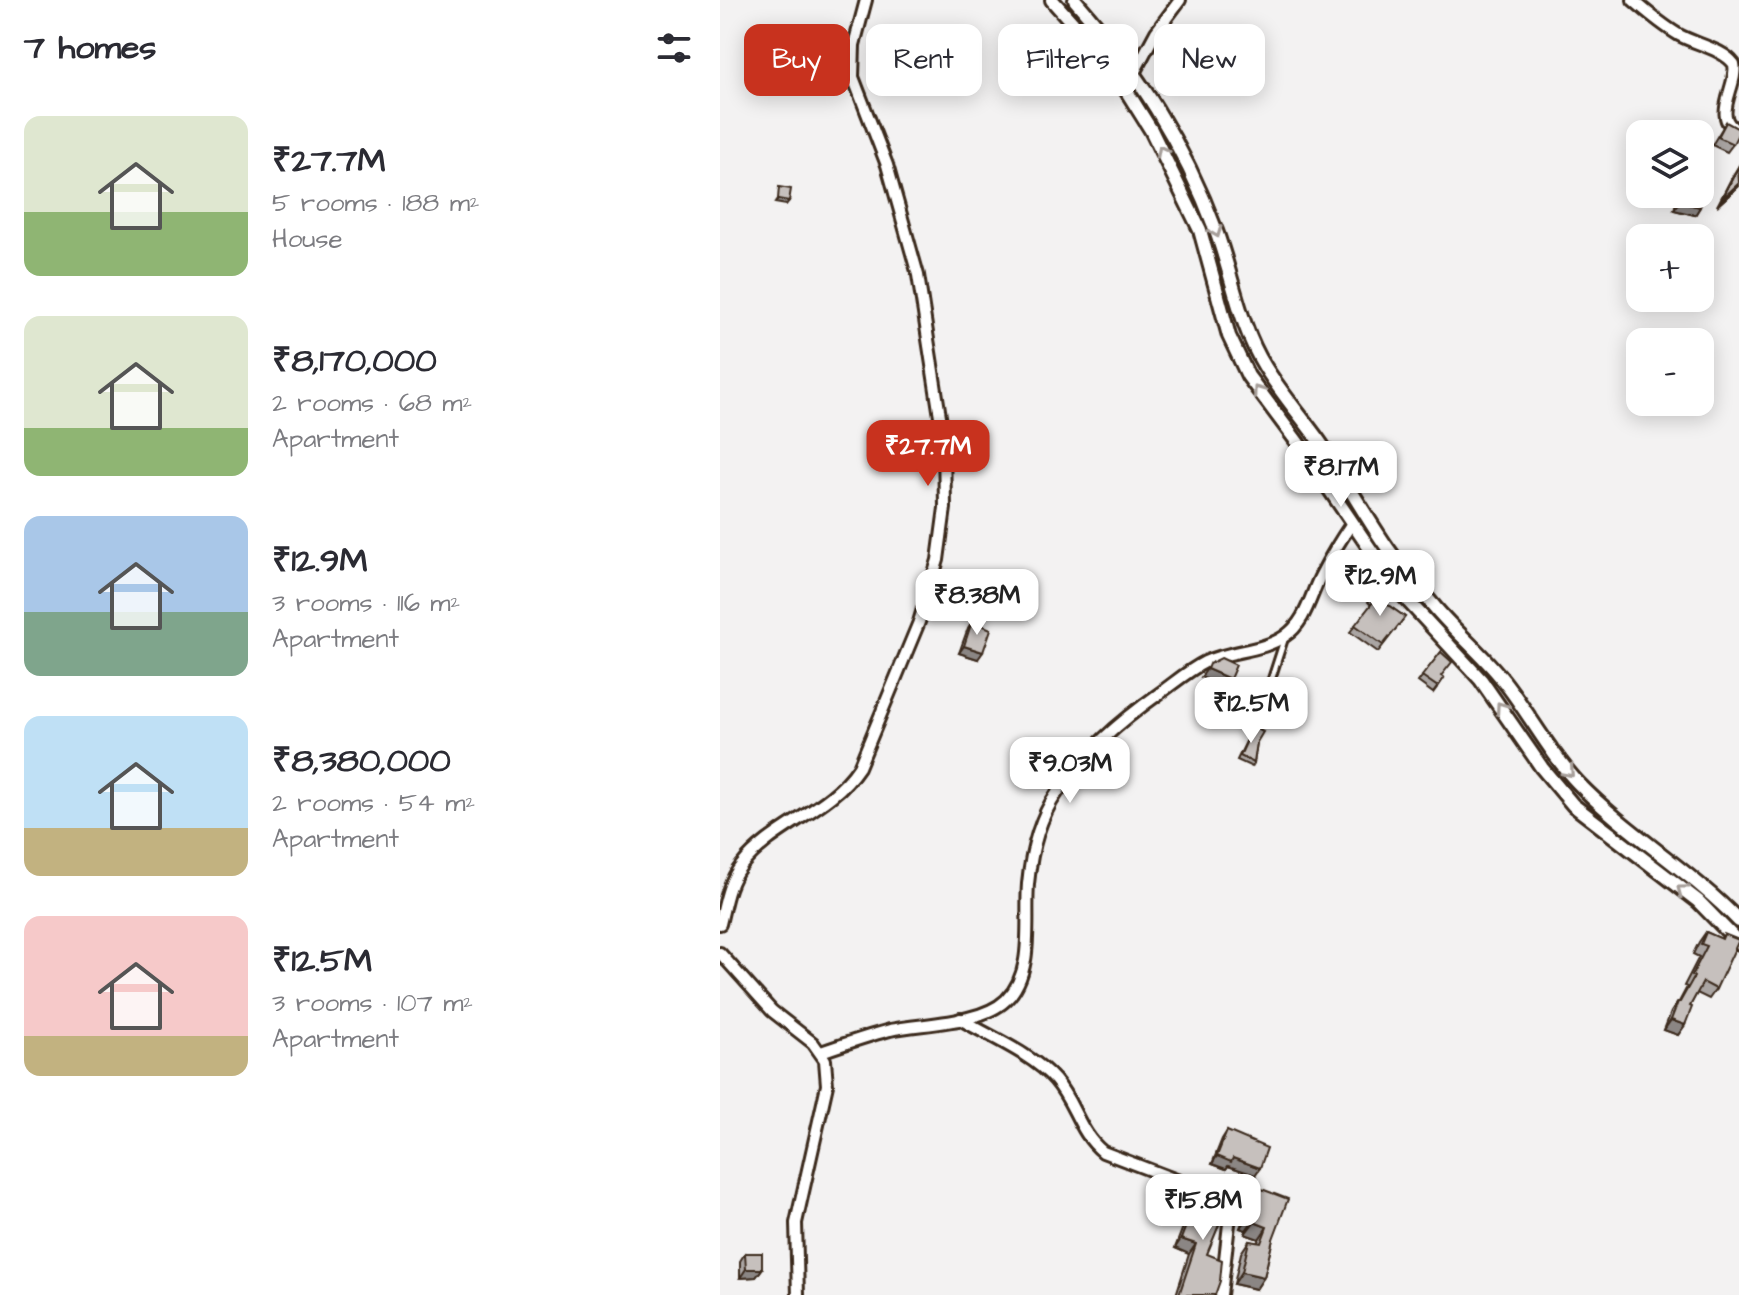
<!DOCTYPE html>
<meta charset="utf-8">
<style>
:root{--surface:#fff;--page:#f7f7f7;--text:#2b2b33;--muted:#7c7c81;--accent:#c8321e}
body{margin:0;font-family:"Architects Daughter",sans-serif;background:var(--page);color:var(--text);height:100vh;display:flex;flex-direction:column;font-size:30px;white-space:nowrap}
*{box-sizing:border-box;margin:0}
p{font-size:26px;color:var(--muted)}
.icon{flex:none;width:44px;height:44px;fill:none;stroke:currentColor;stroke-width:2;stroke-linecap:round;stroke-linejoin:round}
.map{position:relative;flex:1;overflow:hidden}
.side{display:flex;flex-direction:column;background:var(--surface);width:720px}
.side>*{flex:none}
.hud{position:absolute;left:24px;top:24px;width:760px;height:72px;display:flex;gap:16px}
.controls{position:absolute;left:906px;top:120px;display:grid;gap:16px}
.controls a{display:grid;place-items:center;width:88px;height:88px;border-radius:16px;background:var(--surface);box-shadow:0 4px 20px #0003;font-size:40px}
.price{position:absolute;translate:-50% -68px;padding:0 18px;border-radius:16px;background:#fff;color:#222;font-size:26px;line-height:52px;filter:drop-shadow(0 2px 4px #0008)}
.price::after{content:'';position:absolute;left:50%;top:48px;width:24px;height:18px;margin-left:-12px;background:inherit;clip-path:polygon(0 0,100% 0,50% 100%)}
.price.selected{background:var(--accent);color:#fff}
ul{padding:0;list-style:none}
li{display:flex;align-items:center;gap:24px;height:200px;padding:0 24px}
li span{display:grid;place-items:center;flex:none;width:224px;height:160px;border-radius:16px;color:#555}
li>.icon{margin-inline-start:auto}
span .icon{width:96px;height:96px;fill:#fffc;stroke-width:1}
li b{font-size:34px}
h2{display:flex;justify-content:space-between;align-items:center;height:96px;padding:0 24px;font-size:34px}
.pill{padding:0 28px;border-radius:16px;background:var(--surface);box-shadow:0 4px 20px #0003;font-size:28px;line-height:72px}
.pill.selected{background:var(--accent);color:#fff}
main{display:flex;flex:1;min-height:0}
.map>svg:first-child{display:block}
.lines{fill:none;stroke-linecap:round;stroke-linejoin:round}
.service-casing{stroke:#3b2a1e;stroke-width:11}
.minor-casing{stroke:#3b2a1e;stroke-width:16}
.tertiary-casing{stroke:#3b2a1e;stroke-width:18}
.service{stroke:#fff;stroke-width:5}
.minor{stroke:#fff;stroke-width:10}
.tertiary{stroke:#fff;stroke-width:12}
.wall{fill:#aaa5a3;stroke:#3b2a1e;stroke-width:2}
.shaded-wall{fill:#8b8684;stroke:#3b2a1e;stroke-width:2}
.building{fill:#c6c0bd;stroke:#3b2a1e;stroke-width:2}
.oneway{stroke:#a79f9a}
</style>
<main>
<section class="side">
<h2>7 homes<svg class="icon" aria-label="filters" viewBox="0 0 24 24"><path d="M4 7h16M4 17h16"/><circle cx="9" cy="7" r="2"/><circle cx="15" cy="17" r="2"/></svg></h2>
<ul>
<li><span style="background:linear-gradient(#dfe7d0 60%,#8fb573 0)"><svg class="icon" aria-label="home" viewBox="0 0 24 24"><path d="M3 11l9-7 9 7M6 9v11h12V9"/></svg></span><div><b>₹27.7M</b><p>5 rooms · 188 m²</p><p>House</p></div></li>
<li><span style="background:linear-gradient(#dfe7d0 70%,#8fb573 0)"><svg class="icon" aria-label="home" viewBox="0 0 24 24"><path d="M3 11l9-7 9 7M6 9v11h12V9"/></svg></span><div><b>₹8,170,000</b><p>2 rooms · 68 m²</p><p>Apartment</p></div></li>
<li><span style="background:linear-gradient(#a9c7e8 60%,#7fa58c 0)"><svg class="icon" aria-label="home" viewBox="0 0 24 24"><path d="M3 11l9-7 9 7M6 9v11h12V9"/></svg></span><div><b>₹12.9M</b><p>3 rooms · 116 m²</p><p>Apartment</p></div></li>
<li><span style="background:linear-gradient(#bfe0f5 70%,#c2b280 0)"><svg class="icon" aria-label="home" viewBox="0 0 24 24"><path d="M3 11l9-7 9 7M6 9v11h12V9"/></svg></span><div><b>₹8,380,000</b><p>2 rooms · 54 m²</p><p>Apartment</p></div></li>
<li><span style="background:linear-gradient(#f6c9c9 75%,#c2b280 0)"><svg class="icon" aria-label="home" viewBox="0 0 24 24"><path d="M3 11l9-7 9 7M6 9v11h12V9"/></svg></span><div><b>₹12.5M</b><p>3 rooms · 107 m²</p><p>Apartment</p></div></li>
</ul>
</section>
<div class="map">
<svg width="1019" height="1295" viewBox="0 0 1019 1295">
<rect width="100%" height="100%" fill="#f3f2f2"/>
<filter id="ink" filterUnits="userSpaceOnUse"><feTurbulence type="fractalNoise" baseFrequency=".0125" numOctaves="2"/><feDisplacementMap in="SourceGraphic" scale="16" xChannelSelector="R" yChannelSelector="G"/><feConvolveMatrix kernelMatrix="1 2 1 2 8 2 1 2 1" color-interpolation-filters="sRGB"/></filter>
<g filter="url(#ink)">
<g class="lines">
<defs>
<path id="service" d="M536,727L565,637"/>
<g id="minor">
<path d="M913,0C928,13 942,25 959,35C975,44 1003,49 1014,64C1019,85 989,119 1019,131"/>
<path d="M414,73L436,32L460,0"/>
<path d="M0,924C5,904 8,882 21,866C53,825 110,811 139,767L199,622L218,560L225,508L224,442L198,275L167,165L133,77L134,45L146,0"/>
<path d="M0,953L52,1011L93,1043L105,1060L107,1085L76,1223L78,1295"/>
<path d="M240,1019C269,1036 314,1055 335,1080C355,1103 359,1133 383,1152L485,1191"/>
<path d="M101,1052C124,1044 147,1036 170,1030C203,1023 261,1024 286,1000C315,972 305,921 308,884C311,852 318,820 337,793C366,751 398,723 440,693C454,683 469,670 485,662C510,650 542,652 565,636C586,622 590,596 601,575C610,557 621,539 632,523"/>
<path d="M500,1197L508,1204L510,1215L501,1295"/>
</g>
<g id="tertiary">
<path d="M332,0L391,66L431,130L480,230L509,336L528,376L578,443L678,590L761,680L822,768L853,805L978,901L1019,943"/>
<path d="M355,0C417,71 463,142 496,231C513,277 519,325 545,367C561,393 581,416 599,441C622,474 641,509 664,543C678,564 696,585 713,605C734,631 762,653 783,680C809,713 829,752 858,783C907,834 970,870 1019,921"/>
</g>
</defs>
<use href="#service" class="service-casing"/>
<use href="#minor" class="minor-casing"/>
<use href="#tertiary" class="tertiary-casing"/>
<use href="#service" class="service"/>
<use href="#minor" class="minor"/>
<use href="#tertiary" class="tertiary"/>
</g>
<g class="wall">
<path d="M1006,122L1013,144L1007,152L992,145Z"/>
<path d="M1018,167L1019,186L997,206L1013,175Z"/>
<path d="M958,194H980V207L975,215L954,210Z"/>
<path d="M283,582L301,599L296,607L275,600L278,590Z"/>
<path d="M653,595L685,617L658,652L630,632L651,605L648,602Z"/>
<path d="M252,621L258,659L239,653L248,628Z"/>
<path d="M721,652V676L724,678L713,693L698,682Z"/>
<path d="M533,727L537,742L534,763L532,767L517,760Z"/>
<path d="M986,932L1001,939L1004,934L996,989L989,999L977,993L970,1006L965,1025L958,1035L944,1030L951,1012L958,1002H959L967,987L964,986L979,957L973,954L979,942Z"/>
<path d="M507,1131L535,1175L508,1166L506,1169L492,1164L502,1139Z"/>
<path d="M475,1185L487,1254L495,1295H456L469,1254L455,1248L463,1227L465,1217L461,1216L468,1194Z"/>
<path d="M539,1188L553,1239L544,1277L536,1289L514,1284L521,1253L529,1241L537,1243L539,1239L525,1234L526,1230L520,1228L530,1200Z"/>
<path d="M25,1253L42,1269L36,1277L20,1278V1261Z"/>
</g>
<g class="shaded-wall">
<path d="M1019,183V186L997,206L1003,198Z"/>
<path d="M58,199L69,201L66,205L55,203Z"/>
<path d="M960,202L980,207L975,215L954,210Z"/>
<path d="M280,592L301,599L296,607L275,600Z"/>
<path d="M244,646L263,652L258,659L239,653Z"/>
<path d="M487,669L510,679L504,687L481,677Z"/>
<path d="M951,1020L965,1025L958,1035L944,1030Z"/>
<path d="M497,1156L513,1158L540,1168L535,1175L508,1166L506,1169L492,1164Z"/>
<path d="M468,1207L471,1208L465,1217L461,1216Z"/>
<path d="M528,1216L535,1218L526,1230L520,1228Z"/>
<path d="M534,1222L547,1227L539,1239L525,1234Z"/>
<path d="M461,1239L476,1244L469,1254L455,1248Z"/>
<path d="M26,1269H42L36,1277L20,1278Z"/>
<path d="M522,1272L544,1277L536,1289L514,1284Z"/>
</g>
<g class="building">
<path d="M1006,122L1019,129V132L1013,144L998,137Z"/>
<path d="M1018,167L1019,183L1003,198Z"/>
<path d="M59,187L71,189L69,201L58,199Z"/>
<path d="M980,190L984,191L980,207L960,202L961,194H980Z"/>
<path d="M283,582L305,589L301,599L280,592Z"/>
<path d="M664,582L671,588L661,600L685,617L663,645L635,625L656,598L653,595Z"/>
<path d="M252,621L271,629L263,652L244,646Z"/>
<path d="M721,652L732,662L721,676L724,678L718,687L702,676Z"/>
<path d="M501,658L516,665L510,679L487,669L489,664Z"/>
<path d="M533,727L543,732L537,742L534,763L520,756Z"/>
<path d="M986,932L1002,939L1004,934L1019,940L996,989L983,982L970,1006L972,1007L965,1025L951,1020L958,1002H960L974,977L972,975L987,946L981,944Z"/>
<path d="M507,1131L547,1148L540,1168L513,1158L511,1162L497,1156Z"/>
<path d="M475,1185L504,1196L508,1203L487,1254L502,1260L500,1281L495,1295H459L476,1244L461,1239L469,1218L471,1208L468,1207Z"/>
<path d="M539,1188L568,1199L553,1239L544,1277L522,1272L529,1241L541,1243L547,1227L534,1222L535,1218L528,1216Z"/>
<path d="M25,1253H42V1269H26Z"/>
</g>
<defs><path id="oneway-chevron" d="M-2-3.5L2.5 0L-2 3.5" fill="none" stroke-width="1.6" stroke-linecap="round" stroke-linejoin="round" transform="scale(2)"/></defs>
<g class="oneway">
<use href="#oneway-chevron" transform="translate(442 151) rotate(-117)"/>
<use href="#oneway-chevron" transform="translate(496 232) rotate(69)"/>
<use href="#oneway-chevron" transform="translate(538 391) rotate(-126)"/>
<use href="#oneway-chevron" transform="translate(781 707) rotate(-125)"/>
<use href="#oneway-chevron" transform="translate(849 772) rotate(48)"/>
<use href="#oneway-chevron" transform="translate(962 890) rotate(-143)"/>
</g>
</g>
</svg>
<div class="controls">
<a><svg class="icon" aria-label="layers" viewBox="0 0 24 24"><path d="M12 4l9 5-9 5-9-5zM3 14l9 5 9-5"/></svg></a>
<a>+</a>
<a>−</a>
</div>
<b class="price selected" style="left:208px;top:488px">₹27.7M</b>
<b class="price" style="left:621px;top:509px">₹8.17M</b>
<b class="price" style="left:660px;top:618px">₹12.9M</b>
<b class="price" style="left:257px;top:637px">₹8.38M</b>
<b class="price" style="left:531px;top:745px">₹12.5M</b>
<b class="price" style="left:350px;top:805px">₹9.03M</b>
<b class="price" style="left:483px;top:1242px">₹15.8M</b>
<div class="hud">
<a class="pill selected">Buy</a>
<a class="pill">Rent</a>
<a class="pill">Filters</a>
<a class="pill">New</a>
</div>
</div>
</main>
